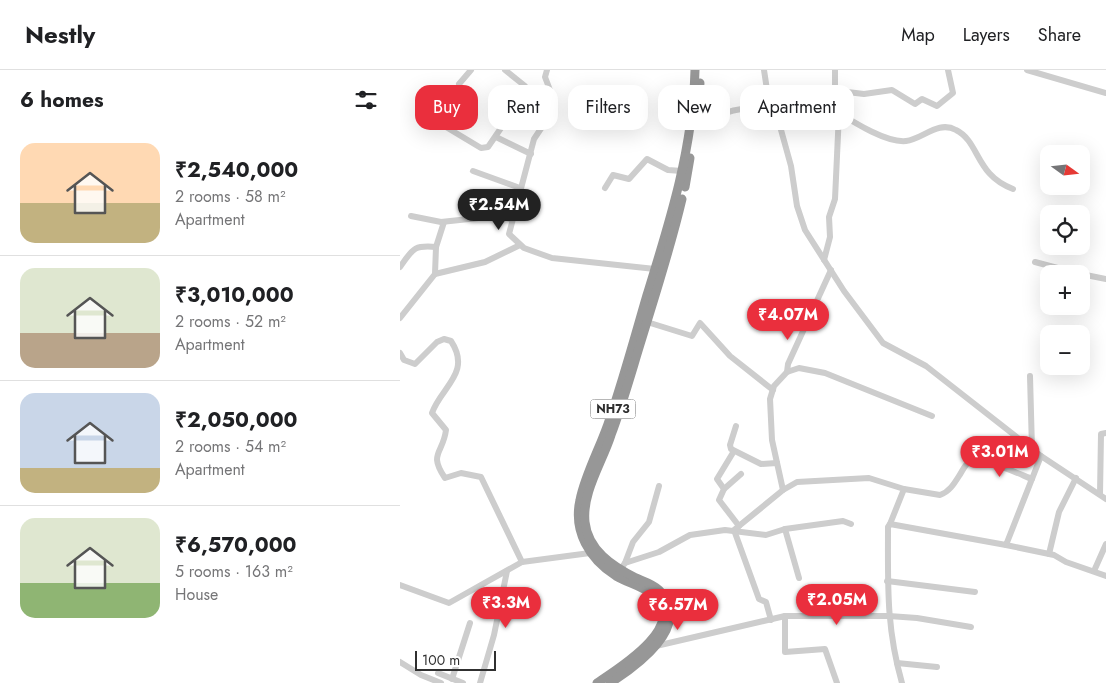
<!DOCTYPE html>
<meta charset="utf-8">
<style>
:root{--surface:#fff;--page:#f6f6f6;--text:#202124;--muted:#757577;--line:#e0e0e0;--accent:#ea2f3d}
body{margin:0;font-family:Jost,sans-serif;background:var(--page);color:var(--text);height:100vh;display:flex;flex-direction:column;font-size:19px;white-space:nowrap}
*{box-sizing:border-box;margin:0}
p{font-size:16px;color:var(--muted)}
.icon{flex:none;width:28px;height:28px;fill:none;stroke:currentColor;stroke-width:2;stroke-linecap:round;stroke-linejoin:round}
.map{position:relative;flex:1;overflow:hidden}
.sheet{display:flex;flex-direction:column;background:var(--surface);width:400px}
.sheet>*{flex:none}
.hud{position:absolute;left:15px;top:15px;width:475px;height:45px;display:flex;gap:10px}
.needle{width:32px;rotate:105deg}
.fabs{position:absolute;left:640px;top:75px;display:grid;gap:10px}
.fabs a{display:grid;place-items:center;width:50px;height:50px;border-radius:10px;background:var(--surface);box-shadow:0 5px 20px #0002;font-size:25px}
.scale{position:absolute;left:15px;bottom:12px;width:81px;box-sizing:border-box;padding-left:5px;border:2px solid #303030;border-top:0;font-size:14px;line-height:18px;white-space:nowrap;color:#303030;-webkit-text-stroke:4px #fff;paint-order:stroke}
.price{position:absolute;translate:-50% -42px;padding:0 11px;border-radius:18px;background:var(--accent);color:#fff;font-size:16px;line-height:32px;filter:drop-shadow(0 1px 2px #0008)}
.price::after{content:'';position:absolute;left:50%;top:30px;width:15px;height:11px;margin-left:-8px;background:inherit;clip-path:polygon(0 0,100% 0,50% 100%)}
.price.current{background:#222;color:#fff}
ul{padding:0;list-style:none}
li{display:flex;align-items:center;gap:15px;height:125px;padding:0 20px}
li+li{border-top:1px solid var(--line)}
li span{display:grid;place-items:center;flex:none;width:140px;height:100px;border-radius:15px;color:#555}
li>.icon{margin-inline-start:auto}
span .icon{width:60px;height:60px;fill:#fffc;stroke-width:1}
li b{font-size:21px}
h2{display:flex;justify-content:space-between;align-items:center;height:60px;padding:0 20px;font-size:21px}
.tag{padding:0 18px;border-radius:15px;background:var(--surface);box-shadow:0 5px 20px #0002;font-size:18px;line-height:45px}
.tag.current{background:var(--accent);color:#fff}
header{display:flex;align-items:center;gap:30px;box-sizing:border-box;height:70px;padding:0 25px;background:var(--surface);border-bottom:1px solid var(--line)}
header strong{font-size:24px}
nav{display:flex;gap:28px;margin-inline-start:auto;font-size:18px}
main{display:flex;flex:1;min-height:0}
.map>svg:first-child{display:block}
.lines{fill:none;stroke-linecap:round;stroke-linejoin:round}
.minor{stroke:#cdcdcd;stroke-width:6}
.highway{stroke:#979797;stroke-width:9}
.labels{text-anchor:middle;stroke-width:5;stroke-linejoin:round;paint-order:stroke}
.shield{fill:#fff;stroke:#6e6e6e;stroke-width:1}
.shield-label{font-size:12px;font-weight:bold;fill:#303030}
</style>
<header>
<strong>Nestly</strong>
<nav><a>Map</a><a>Layers</a><a>Share</a></nav>
</header>
<main>
<section class="sheet">
<h2>6 homes<svg class="icon" aria-label="filters" viewBox="0 0 24 24"><path d="M4 7h16M4 17h16"/><circle cx="9" cy="7" r="2"/><circle cx="15" cy="17" r="2"/></svg></h2>
<ul>
<li><span style="background:linear-gradient(#ffd9b3 60%,#c2b280 0)"><svg class="icon" aria-label="home" viewBox="0 0 24 24"><path d="M3 11l9-7 9 7M6 9v11h12V9"/></svg></span><div><b>₹2,540,000</b><p>2 rooms · 58 m²</p><p>Apartment</p></div></li>
<li><span style="background:linear-gradient(#dfe7d0 65%,#b9a48a 0)"><svg class="icon" aria-label="home" viewBox="0 0 24 24"><path d="M3 11l9-7 9 7M6 9v11h12V9"/></svg></span><div><b>₹3,010,000</b><p>2 rooms · 52 m²</p><p>Apartment</p></div></li>
<li><span style="background:linear-gradient(#c9d6e8 75%,#c2b280 0)"><svg class="icon" aria-label="home" viewBox="0 0 24 24"><path d="M3 11l9-7 9 7M6 9v11h12V9"/></svg></span><div><b>₹2,050,000</b><p>2 rooms · 54 m²</p><p>Apartment</p></div></li>
<li><span style="background:linear-gradient(#dfe7d0 65%,#8fb573 0)"><svg class="icon" aria-label="home" viewBox="0 0 24 24"><path d="M3 11l9-7 9 7M6 9v11h12V9"/></svg></span><div><b>₹6,570,000</b><p>5 rooms · 163 m²</p><p>House</p></div></li>
</ul>
</section>
<div class="map">
<svg width="706" height="613" viewBox="0 0 706 613">
<rect width="100%" height="100%" fill="#fff"/>
<g class="lines">
<g class="minor">
<path d="M147,0L145,7L153,28L144,54L134,69L109,164L124,178L152,188L255,199"/>
<path d="M364,0L369,33"/>
<path d="M435,0V23L439,43C455,53 487,73 506,71C523,69 538,50 556,60C580,72 575,105 613,119"/>
<path d="M627,0L706,23"/>
<path d="M59,14L71,0"/>
<path d="M439,21L464,24L492,20L515,34L522,29L537,36L553,23L548,0"/>
<path d="M53,32L46,51V57L81,78L88,77L114,39L125,16L105,0"/>
<path d="M295,55C303,54 309,49 317,46C345,35 352,37 378,49L391,96L397,136L405,160L444,221L483,273L526,296L641,386L706,429"/>
<path d="M96,67L131,84"/>
<path d="M73,101L120,118"/>
<path d="M205,118L213,105L229,109L247,89L268,100L282,101"/>
<path d="M11,146L41,152L97,146L111,149"/>
<path d="M424,190L430,167L429,147L435,129L439,43"/>
<path d="M635,192L680,204"/>
<path d="M0,197C13,179 13,175 36,177L44,152"/>
<path d="M35,204L85,192L120,175"/>
<path d="M681,204L706,209"/>
<path d="M0,248L35,204L36,177"/>
<path d="M247,252L292,266L300,253L330,286L373,320"/>
<path d="M0,283L4,290L15,294L37,272L44,269L51,271C72,303 41,317 32,343L46,360C43,384 28,383 45,408L61,403L81,407L122,492"/>
<path d="M387,302L388,294L431,200"/>
<path d="M630,306L632,379"/>
<path d="M336,356L330,375L331,379L361,394L377,393"/>
<path d="M334,381L317,409L324,419L319,430L339,456"/>
<path d="M324,419L341,404"/>
<path d="M504,419L540,425C549,422 554,414 559,406C562,402 564,396 568,393C580,385 619,404 632,409"/>
<path d="M383,420L372,370L370,329L374,316L387,302L399,298L425,303L532,346"/>
<path d="M700,424L701,364L706,363"/>
<path d="M385,459L399,508"/>
<path d="M606,475L654,485L666,492L706,506"/>
<path d="M649,484L659,442L676,408"/>
<path d="M225,493L233,472L249,452L259,416"/>
<path d="M220,500L225,493L259,482L290,465L325,460L366,465L385,459L443,451L451,454"/>
<path d="M694,501L706,474"/>
<path d="M487,511L575,522"/>
<path d="M0,515L49,533L122,492L190,483"/>
<path d="M385,546V582L425,579L437,613"/>
<path d="M371,550L366,532L359,529L334,460L383,420L397,412L469,408L504,419L490,454"/>
<path d="M256,576L385,546H489L517,548L571,557"/>
<path d="M0,592L21,605L41,613"/>
<path d="M497,593L537,597"/>
<path d="M38,603L63,613"/>
<path d="M52,609L70,553"/>
<path d="M80,613L94,565L107,501"/>
<path d="M502,613C486,557 488,514 488,457L490,454L606,475L641,386"/>
</g>
<g class="highway">
<path d="M297,43L300,13"/>
<path d="M285,117L290,88"/>
<path d="M197,613C218,599 290,555 253,525C243,516 228,513 216,506C189,489 173,461 180,430C185,404 202,374 210,348C224,307 235,266 247,225C270,151 293,78 295,0"/>
<path d="M210,613C235,597 295,555 259,520C253,514 243,511 236,508C212,496 188,480 185,452C182,422 202,393 211,365C223,333 232,300 242,268C256,222 271,176 282,129"/>
</g>
</g>
<g class="labels">
<rect class="shield" x="190.5" y="329.5" width="45" height="19" rx="4"/>
<g class="shield-label">
<text x="213" y="343">NH73</text>
</g>
</g>
</svg>
<div class="fabs">
<a><svg class="needle" viewBox="-14 -14 28 28"><path d="M0-13l5 13h-10z" fill="#e53935"/><path d="M0 13l5-13h-10z" fill="#757577"/></svg></a>
<a><svg class="icon" aria-label="locate" viewBox="0 0 24 24"><circle cx="12" cy="12" r="6"/><path d="M12 2v4M12 18v4M2 12h4M18 12h4"/></svg></a>
<a>+</a>
<a>−</a>
</div>
<div class="scale">100 m</div>
<b class="price current" style="left:99px;top:161px">₹2.54M</b>
<b class="price" style="left:388px;top:271px">₹4.07M</b>
<b class="price" style="left:600px;top:408px">₹3.01M</b>
<b class="price" style="left:437px;top:556px">₹2.05M</b>
<b class="price" style="left:106px;top:559px">₹3.3M</b>
<b class="price" style="left:278px;top:561px">₹6.57M</b>
<div class="hud">
<a class="tag current">Buy</a>
<a class="tag">Rent</a>
<a class="tag">Filters</a>
<a class="tag">New</a>
<a class="tag">Apartment</a>
</div>
</div>
</main>
